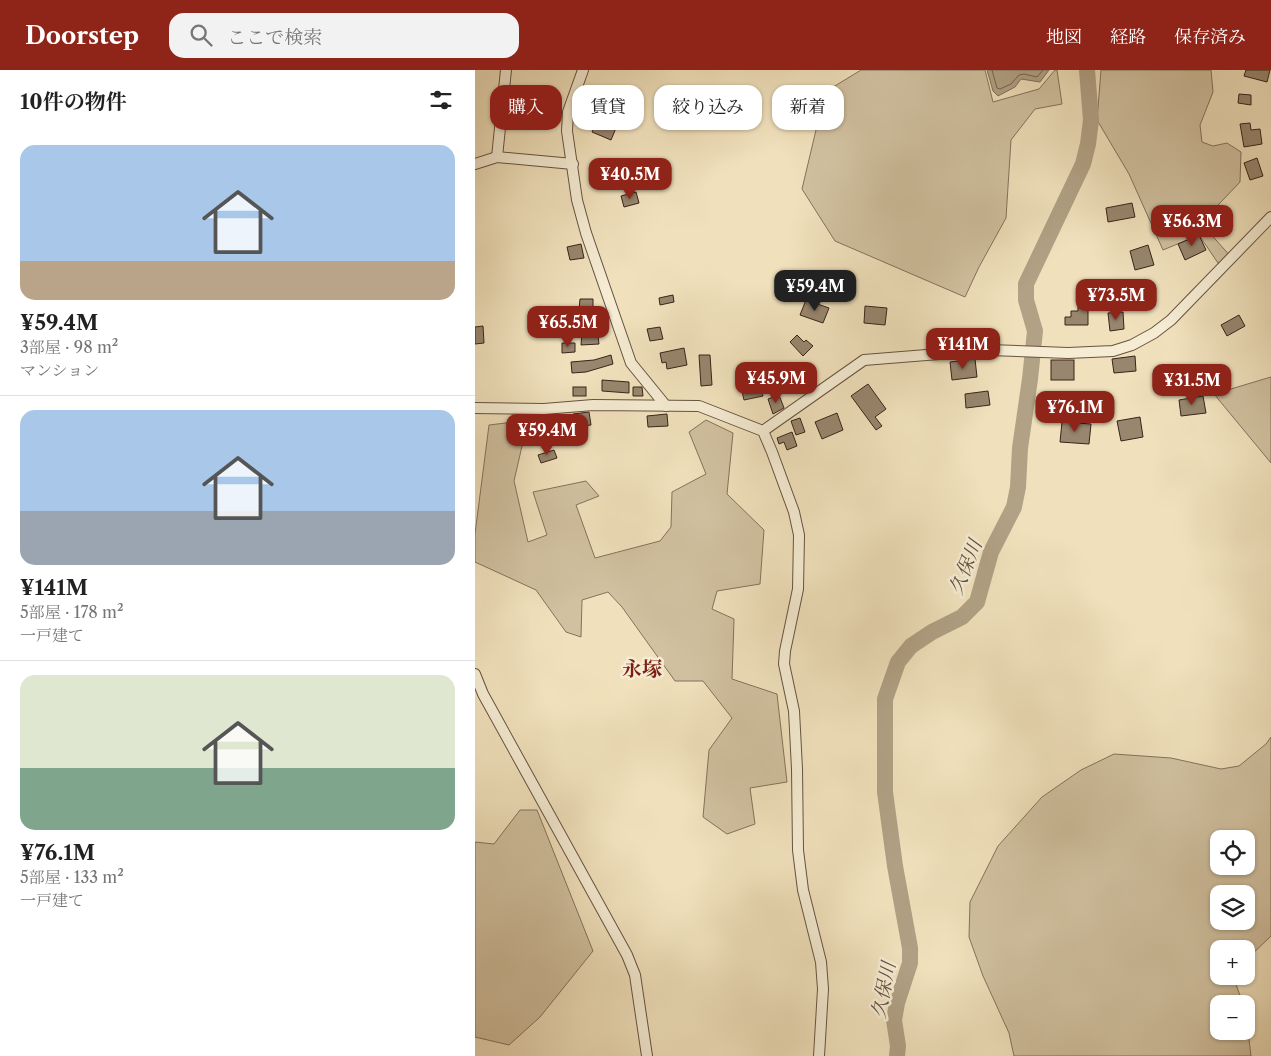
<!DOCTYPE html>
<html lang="ja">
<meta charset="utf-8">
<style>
:root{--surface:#fff;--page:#f2f2f2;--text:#222;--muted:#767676;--line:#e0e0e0;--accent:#8f2418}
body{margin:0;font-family:"Libre Caslon Text","Noto Serif JP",serif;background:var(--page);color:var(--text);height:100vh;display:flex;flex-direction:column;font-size:19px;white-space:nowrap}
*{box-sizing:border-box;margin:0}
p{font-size:16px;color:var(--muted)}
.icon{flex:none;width:28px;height:28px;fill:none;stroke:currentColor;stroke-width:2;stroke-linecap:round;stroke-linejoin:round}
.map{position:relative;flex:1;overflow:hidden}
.sheet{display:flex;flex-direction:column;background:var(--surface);width:475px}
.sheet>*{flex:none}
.hud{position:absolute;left:15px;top:15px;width:475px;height:45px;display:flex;gap:10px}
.tools{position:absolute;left:735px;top:760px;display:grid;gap:10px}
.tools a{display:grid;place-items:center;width:45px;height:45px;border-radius:10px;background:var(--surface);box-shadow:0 1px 4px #0004;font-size:25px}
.price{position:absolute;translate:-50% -42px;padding:0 11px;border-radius:10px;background:var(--accent);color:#fff;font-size:16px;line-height:32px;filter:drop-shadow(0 1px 2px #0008)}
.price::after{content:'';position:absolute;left:50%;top:30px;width:15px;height:11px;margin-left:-8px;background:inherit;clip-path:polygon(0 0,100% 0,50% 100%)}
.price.selected{background:#222;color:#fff}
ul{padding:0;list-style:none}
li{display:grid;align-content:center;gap:10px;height:265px;padding:0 20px}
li+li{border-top:1px solid var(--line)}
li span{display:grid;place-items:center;height:155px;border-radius:15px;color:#555}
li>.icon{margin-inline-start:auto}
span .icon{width:90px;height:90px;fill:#fffc;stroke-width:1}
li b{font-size:21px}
h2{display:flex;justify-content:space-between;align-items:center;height:60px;padding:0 20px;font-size:21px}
.tag{padding:0 18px;border-radius:15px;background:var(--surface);box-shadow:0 1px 4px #0004;font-size:18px;line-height:45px}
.tag.selected{background:var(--accent);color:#fff}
header{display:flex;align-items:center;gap:30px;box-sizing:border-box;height:70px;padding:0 25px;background:var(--accent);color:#fff}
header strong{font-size:24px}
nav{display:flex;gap:28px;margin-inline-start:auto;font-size:18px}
.search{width:350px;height:45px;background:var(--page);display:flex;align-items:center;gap:12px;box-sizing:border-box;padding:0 18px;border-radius:15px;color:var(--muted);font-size:19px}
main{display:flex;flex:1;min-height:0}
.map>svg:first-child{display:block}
.green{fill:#d1c1a0;stroke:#84725c;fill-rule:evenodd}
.water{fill:#b1a185;stroke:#816f5a}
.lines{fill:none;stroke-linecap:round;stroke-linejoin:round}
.shore{stroke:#74624f;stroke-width:1}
.river{stroke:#b1a185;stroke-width:16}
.building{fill:#98866e;stroke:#382419}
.minor-casing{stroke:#665342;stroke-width:12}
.minor{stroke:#f5ecd3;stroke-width:10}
.labels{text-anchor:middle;stroke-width:5;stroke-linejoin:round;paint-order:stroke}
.water-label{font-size:19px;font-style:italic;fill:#62503f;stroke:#f5ecd3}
.quarter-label{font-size:20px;font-weight:bold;fill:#7a1f14;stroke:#f5ecd3}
</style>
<header>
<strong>Doorstep</strong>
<div class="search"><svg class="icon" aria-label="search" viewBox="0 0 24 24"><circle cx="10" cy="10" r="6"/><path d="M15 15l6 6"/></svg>ここで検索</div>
<nav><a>地図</a><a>経路</a><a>保存済み</a></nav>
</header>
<main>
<section class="sheet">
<h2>10件の物件<svg class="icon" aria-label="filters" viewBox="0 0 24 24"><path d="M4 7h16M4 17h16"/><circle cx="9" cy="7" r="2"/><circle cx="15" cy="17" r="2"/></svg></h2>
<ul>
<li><span style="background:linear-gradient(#a9c7e8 75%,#b9a48a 0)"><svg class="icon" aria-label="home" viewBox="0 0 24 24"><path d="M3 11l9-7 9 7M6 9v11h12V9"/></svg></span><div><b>¥59.4M</b><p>3部屋 · 98 m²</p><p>マンション</p></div></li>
<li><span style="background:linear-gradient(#a9c7e8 65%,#9aa5b1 0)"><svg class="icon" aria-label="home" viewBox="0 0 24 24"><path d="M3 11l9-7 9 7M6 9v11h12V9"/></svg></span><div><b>¥141M</b><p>5部屋 · 178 m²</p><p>一戸建て</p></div></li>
<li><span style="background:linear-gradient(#dfe7d0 60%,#7fa58c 0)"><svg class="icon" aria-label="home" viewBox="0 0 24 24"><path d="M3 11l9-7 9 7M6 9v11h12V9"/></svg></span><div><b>¥76.1M</b><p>5部屋 · 133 m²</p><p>一戸建て</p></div></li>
</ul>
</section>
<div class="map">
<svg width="796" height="986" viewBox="0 0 796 986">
<rect width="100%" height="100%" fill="#f0e1bc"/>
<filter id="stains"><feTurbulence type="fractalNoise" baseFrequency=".004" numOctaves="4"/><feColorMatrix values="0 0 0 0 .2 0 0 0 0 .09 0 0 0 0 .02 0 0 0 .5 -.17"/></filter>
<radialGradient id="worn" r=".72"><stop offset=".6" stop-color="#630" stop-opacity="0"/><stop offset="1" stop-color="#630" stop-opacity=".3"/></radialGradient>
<g class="green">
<path d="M386,0H510L518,32L564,19L580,0H582L587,34L560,39L536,70L531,148L504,197L490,227L360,171L327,119L350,22Z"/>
<path d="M626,0H736L738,22L725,55L727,72L738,76L752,73L766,82L765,112L726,153L757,188L743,193L724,165L688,180L654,104L622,50Z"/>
<path d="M796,307V393L739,324Z"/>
<path d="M64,349L75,363L47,376L39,411L53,472L72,465L58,422L111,411L124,426L101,435L120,488L185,471L196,457L197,422L231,404L214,362L231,350L258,363L252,424L289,460L285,514L242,521L237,539L259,549L257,609L302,624L312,712L275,718L280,754L252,764L228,747L234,680L257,648L228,611H200L147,537L133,522L107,530L106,567L91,562L61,520L0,492V464L14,355Z"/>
<path d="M796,667V866L771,890V879H744V906H758L768,934H744V961H771V944L776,986H539L534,963L508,906L494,867L495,832L523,776L567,727L606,700L639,684L696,688L746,699L764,696L791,674ZM744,769H771V796H744ZM744,824H771V851H744Z"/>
<path d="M45,740H62L118,881L65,947L34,975L0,967V772L19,774Z"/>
</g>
<path class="water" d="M512,0H574L565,12L546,9L540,17L523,26L518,21Z"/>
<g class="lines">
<path class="shore" d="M517,0L522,18L525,19L536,14L544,5L549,4L562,7L568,0"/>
<path class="river" d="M422,986L423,976L419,950L422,933L435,893V878L420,796L410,722V629L423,592L436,576L457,562L487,547L502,532L516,482L539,437L543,417L545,378L555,309L560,261L551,230V214L608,94L613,74L616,50L612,0"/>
</g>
<g class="building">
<path d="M771,0H795L792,12L769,6Z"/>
<path d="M764,24L776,25V35L763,33Z"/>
<path d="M122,50L141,58L136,70L117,62Z"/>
<path d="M775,53L776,60L785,59L787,74L769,77L765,54Z"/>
<path d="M782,88L788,106L775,110L769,93Z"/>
<path d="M161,122L164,133L149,137L146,126Z"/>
<path d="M657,133L660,147L633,152L631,138Z"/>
<path d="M724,165L731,180L710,190L703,174Z"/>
<path d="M106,174L109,188L95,190L92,177Z"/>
<path d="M673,175L679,195L660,200L655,181Z"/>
<path d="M198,225L199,232L185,235L184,228Z"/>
<path d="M105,229H118V238H116V252H118L117,266H123L124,274L106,275L108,250H103Z"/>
<path d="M331,230L354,238L348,253L325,245Z"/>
<path d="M603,235H613V255H590V247H596V241H603Z"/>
<path d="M390,236L412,238L410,255L389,253Z"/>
<path d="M648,242L649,259L635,261L633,243Z"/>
<path d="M764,245L770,256L752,266L746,255Z"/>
<path d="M8,256L9,273L0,274V257Z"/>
<path d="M185,257L188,269L175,271L172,259Z"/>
<path d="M322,265L329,272L331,270L338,276L328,286L315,272Z"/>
<path d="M87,273H100V282L87,283Z"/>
<path d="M209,278L212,295L192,299L191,292L187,293L185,283Z"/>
<path d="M136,285L138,294L111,302L97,303L96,292L119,290Z"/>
<path d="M224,285H235L237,315L226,316Z"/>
<path d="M660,286L661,301L639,303L637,289Z"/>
<path d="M500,289L502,307L477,310L475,292Z"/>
<rect x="576" y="290" width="23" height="20"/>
<path d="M127,310L154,312V323L127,321Z"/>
<path d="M285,312L288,326L269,330L266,317Z"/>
<path d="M393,314L411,339L400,347L407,356L401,360L376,326Z"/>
<rect x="98" y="317" width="13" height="9"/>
<path d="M158,317H167L168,326H158Z"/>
<path d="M513,321L515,335L491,338L490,324Z"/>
<path d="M304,325L309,338L298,344L293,329Z"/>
<path d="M728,326L731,343L706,346L704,330Z"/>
<path d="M114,342L116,355L100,357L98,344Z"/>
<path d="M362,343L368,360L347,369L340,352Z"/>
<path d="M192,344L193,356L173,357L172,346Z"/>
<path d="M665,347L668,367L646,371L642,351Z"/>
<path d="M325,348L330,362L321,365L316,351Z"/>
<path d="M587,352L616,354L614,374L585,372Z"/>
<path d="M317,362L322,376L312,380L309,372L304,374L302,368Z"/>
<path d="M79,380L82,388L66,393L63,385Z"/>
</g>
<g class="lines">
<defs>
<g id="minor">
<path d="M108,0L93,42L92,61L102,130L111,163L156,293L191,336"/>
<path d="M22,87L31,0"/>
<path d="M0,94L22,87L98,94"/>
<path d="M0,338L69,339L118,335L224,336L288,361L297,382L319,442L324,465L323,519L310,581L309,594L319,641L322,699L323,780L328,820L346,892L348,919L344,986"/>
<path d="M288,361L389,290L514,280L593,283L638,281L657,275L679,263L696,250L796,147"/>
<path d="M0,604L8,624L152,885L160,905L172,986"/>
</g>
</defs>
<use href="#minor" class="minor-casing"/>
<use href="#minor" class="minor"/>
</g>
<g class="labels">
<g class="water-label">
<text transform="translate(490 497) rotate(-68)" y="7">久保川</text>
<text transform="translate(408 920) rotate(-79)" y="7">久保川</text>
</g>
<g class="quarter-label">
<text x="167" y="606">永塚</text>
</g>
</g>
<rect width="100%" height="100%" filter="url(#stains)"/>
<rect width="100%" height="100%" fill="url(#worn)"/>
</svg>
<div class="tools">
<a><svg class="icon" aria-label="locate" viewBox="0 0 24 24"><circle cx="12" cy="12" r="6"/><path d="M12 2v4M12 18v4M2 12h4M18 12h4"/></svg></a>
<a><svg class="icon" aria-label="layers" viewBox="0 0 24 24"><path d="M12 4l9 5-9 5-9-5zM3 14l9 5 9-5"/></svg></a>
<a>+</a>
<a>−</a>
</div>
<b class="price" style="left:155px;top:130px">¥40.5M</b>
<b class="price" style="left:717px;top:177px">¥56.3M</b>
<b class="price selected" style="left:340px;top:242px">¥59.4M</b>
<b class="price" style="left:641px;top:251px">¥73.5M</b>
<b class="price" style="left:93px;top:278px">¥65.5M</b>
<b class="price" style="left:488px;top:300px">¥141M</b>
<b class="price" style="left:301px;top:334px">¥45.9M</b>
<b class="price" style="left:717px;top:336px">¥31.5M</b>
<b class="price" style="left:600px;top:363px">¥76.1M</b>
<b class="price" style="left:72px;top:386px">¥59.4M</b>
<div class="hud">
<a class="tag selected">購入</a>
<a class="tag">賃貸</a>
<a class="tag">絞り込み</a>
<a class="tag">新着</a>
</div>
</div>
</main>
